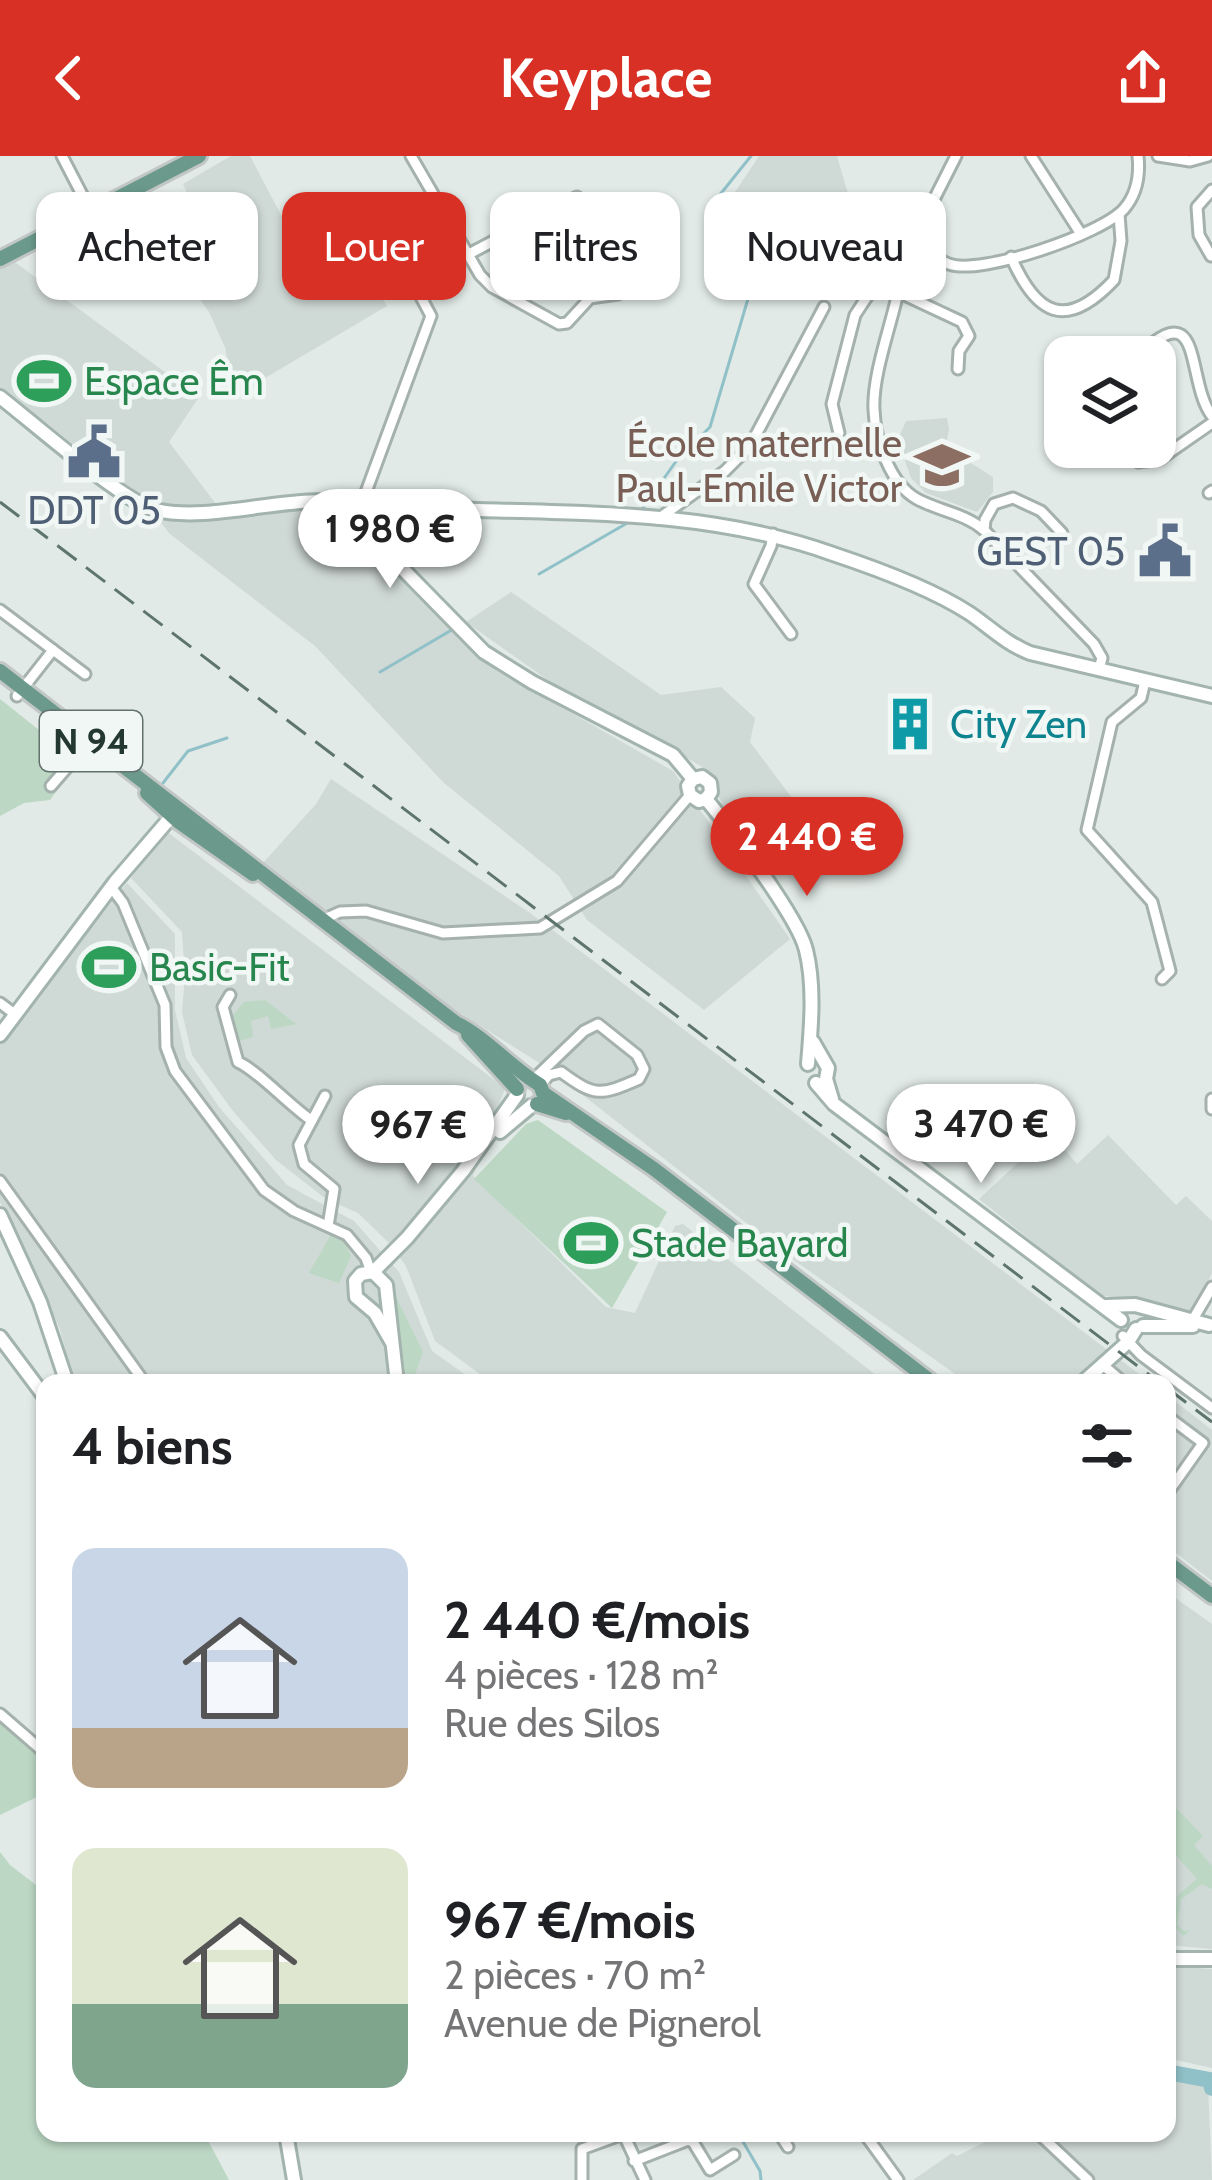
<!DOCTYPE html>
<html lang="fr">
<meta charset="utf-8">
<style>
:root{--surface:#fff;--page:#f6f6f6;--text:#202124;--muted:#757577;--accent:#d93025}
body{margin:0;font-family:Cabin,sans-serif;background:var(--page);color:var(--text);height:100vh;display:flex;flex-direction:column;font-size:45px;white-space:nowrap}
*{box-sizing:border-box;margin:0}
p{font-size:39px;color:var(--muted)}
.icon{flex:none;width:66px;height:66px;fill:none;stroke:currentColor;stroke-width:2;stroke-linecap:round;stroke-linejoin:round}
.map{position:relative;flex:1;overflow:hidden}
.details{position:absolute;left:36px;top:1218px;width:1140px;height:768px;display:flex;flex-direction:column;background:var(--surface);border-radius:24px;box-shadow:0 3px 9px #0004}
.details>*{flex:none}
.guide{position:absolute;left:36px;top:36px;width:1140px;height:108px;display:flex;gap:24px}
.fabs{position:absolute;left:1044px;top:180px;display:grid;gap:24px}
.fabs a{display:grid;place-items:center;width:132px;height:132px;border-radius:24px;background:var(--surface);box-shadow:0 3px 9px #0004;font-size:60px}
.price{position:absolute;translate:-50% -102px;padding:0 27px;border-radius:42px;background:#fff;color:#222;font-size:39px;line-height:78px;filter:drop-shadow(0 3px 6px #0008)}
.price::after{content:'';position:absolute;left:50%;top:72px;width:36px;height:27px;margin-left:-18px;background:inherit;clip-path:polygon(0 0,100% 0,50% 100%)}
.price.on{background:var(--accent);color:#fff}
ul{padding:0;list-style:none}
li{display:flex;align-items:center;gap:36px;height:300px;padding:0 36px}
li span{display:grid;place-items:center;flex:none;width:336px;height:240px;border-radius:24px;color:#555}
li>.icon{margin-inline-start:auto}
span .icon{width:144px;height:144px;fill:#fffc;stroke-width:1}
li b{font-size:51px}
h2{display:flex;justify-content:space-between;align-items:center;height:144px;padding:0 36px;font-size:51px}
.chip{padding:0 42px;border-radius:24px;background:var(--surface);box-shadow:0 3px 9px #0004;font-size:42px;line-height:108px}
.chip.on{background:var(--accent);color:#fff}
header{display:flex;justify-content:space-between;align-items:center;height:156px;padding:0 36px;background:var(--accent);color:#fff;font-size:54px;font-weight:800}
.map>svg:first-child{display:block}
.built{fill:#cfd9d5}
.green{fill:#bcd8c4}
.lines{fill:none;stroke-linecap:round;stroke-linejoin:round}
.stream{stroke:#90c0c8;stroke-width:3}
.river{stroke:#90c0c8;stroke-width:16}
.street-casing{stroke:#a5b1ac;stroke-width:15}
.secondary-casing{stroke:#a2b4ad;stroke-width:18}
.primary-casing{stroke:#c2c7c6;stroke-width:20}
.street{stroke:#fff;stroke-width:9}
.secondary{stroke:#fff;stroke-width:12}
.primary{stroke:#6b9a8d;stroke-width:14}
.rail{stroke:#5e746e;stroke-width:3;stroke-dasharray:24 12;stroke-linecap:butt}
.labels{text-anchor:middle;stroke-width:9;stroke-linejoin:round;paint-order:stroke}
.shield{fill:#f1f7f4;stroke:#62716c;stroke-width:3}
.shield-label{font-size:36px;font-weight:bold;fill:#243832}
.leisure-label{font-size:39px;fill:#27864d;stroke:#f1f7f4;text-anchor:start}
.education-label{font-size:39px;fill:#785e54;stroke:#f1f7f4;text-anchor:end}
.service-label{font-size:39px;fill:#4e5e75;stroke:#f1f7f4}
.culture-label{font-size:39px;fill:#0d838f;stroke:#f1f7f4;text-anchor:start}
</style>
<header><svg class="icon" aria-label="back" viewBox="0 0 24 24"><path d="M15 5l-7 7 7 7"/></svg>Keyplace<svg class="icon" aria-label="share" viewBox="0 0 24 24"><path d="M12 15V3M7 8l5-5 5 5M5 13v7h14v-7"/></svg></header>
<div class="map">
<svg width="1212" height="2024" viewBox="0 0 1212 2024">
<rect width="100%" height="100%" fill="#e1eae6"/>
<g class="built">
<path d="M231,0H250L313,120L356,98L387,150L265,222L264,230L246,234L241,216L230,219L225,191L209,156L171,102L207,82L183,28Z"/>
<path d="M759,0H837L855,62L831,69L811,83L766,61L735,36Z"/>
<path d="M12,104L199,241L169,286L219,352L309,336L344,352L452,474L496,514L673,615L790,783L704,854L587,764L559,720L444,627L315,490L170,378L144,345L49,269L0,236V112Z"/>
<path d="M947,262L949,273L947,284L942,286L944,293L948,292L954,304L965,308L966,304L993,321V336L977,356L926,337L911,322L906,308L900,279L906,265Z"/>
<path d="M511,436L661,539L721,531L755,562L750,586L792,642L735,670L701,610L552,527L466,466Z"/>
<path d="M331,623L530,757L1151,1227H968L791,1102L552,915L452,852L263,707L316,648Z"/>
<path d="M166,675L505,932L473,1020L606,1151L635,1157L675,1070L683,1068L886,1227H492L435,1185L406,1110L389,1087L358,1057L326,1043L276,1004L233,955L192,899L182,856L185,821L182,776L131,722Z"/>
<path d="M127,727L175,778V854L186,902L219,951L287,1029L354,1065L399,1116L432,1195L477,1227H74L60,1173L0,1046V889Z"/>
<path d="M1050,977L1077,1008L1108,979L1176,1049L1186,1040L1212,1065V1117L1192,1160L1147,1145L1099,1139L979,1043Z"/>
<path d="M1167,1239L1212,1274V1425L1167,1390Z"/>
<path d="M1167,1436L1212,1468V1793L1167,1789Z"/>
<path d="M1167,1810L1212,1813V1912L1167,1902Z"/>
<path d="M1167,1919L1208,1930L1212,2024H913L952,1997L957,2000L1003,1977H1167Z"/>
</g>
<g class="green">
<path d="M0,543L78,605L50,644L24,647L0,660Z"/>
<path d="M265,844L296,868L271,873L268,860L251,865L253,881L236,886L230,863L244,846Z"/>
<path d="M538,964L667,1056L612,1152L474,1023L526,968Z"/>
<path d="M332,1077L344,1085L351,1100L339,1127L309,1117Z"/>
<path d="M394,1137L423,1196L412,1227H407Z"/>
<path d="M0,1565L45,1604V1637L0,1659Z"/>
<path d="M1176,1652L1203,1680L1194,1689L1212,1710V1733L1202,1728L1181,1743L1177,1769L1184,1775L1190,1774L1184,1780L1174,1770L1177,1740L1197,1723L1167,1689V1660Z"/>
<path d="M0,1696L10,1709L45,1736V1977H204L229,2024H0Z"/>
</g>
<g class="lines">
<g class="stream">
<path d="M710,51L751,0"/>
<path d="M640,356L677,304L710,271L750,136L735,88L718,60"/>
<path d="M539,418L629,366"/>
<path d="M380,516L455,472"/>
<path d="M163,627L188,595L227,582"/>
<path d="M738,1977L760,2015L761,2024"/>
</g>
<path class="river" d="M1167,1916L1210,1924L1212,1932"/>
<defs>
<g id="street">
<path d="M62,0L91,56"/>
<path d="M411,0L480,119L492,131L559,168L567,167L590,142L618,138L623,126L645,112"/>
<path d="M1031,0L1081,78"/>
<path d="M1158,0L1190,5L1208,0"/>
<path d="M918,75C925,89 934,103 949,108C980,120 1102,78 1124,53C1137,38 1140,19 1138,0"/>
<path d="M918,75L956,0"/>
<path d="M866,96L859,107L848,111L835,105L829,90L835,81L848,75L865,82L882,76L918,75"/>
<path d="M467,99L577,41"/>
<path d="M1211,100L1199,79L1197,51L1212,34"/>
<path d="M1011,101C1036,158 1065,176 1114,124L1121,85L1119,58"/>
<path d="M857,108L875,116L898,136C891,170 872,220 874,254C875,283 890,328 917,343C939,355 964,357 984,374L1094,488L1102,502L1099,513"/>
<path d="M898,136L962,166L969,180L959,195L958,213"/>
<path d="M1137,201C1205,134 1185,225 1212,260"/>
<path d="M839,277L832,248L855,159L880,121"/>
<path d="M1121,291L1138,306L1160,303L1212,267"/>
<path d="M1209,337L1212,335"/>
<path d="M370,350L366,336L431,160L412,124"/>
<path d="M658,363L725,315L750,290L824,151"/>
<path d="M984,374L985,364L994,348L1013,342L1041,355L1062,377"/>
<path d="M773,378L771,390L754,428L791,478"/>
<path d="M0,454L85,518"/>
<path d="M1145,525L1141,542L1112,566L1087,674L1152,746L1170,815L1162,823"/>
<path d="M17,540L53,494"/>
<path d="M51,630L77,600"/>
<path d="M111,731L123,747L165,849L166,891L175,915L264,1034L294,1055L347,1079L366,1102L371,1116"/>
<path d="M322,764L340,756L366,755L443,777L540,772L617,725L690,639"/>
<path d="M230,839L223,851L238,906C257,914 289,949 311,964"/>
<path d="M0,847L16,859"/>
<path d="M533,924L584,875L598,868L637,899L644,913L639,923C600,940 595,941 561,916L549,919L540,929"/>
<path d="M325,940L299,989L304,1008L334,1033L328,1070"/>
<path d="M1212,943V953"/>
<path d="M0,1025L145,1227"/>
<path d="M1192,1165L1212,1131"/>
<path d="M1123,1180L1141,1199L1212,1252"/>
<path d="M1104,1210L1124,1227"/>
<path d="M1167,1260L1203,1287L1167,1338"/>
<path d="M0,1558L45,1597"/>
<path d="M623,1977L645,2024"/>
<path d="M779,1977L788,1991"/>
<path d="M864,1977L898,2024"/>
<path d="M1038,1977L1088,2024"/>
<path d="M634,2005L688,1984L693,1986L710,2014L734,1999"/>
<path d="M582,2024V1993L623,1978"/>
</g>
<g id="secondary">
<path d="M0,241C31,265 124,347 156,354C220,369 313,328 366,354"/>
<path d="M386,355L413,352C553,358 700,350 833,398C875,412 932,433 969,457C990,471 1005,487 1030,497L1212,540"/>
<path d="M378,370L392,402L484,496L532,526L673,599L693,623"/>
<path d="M693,623L702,621L710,627L711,636L706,643"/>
<path d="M693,623L688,630L690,639L699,645L706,643"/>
<path d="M706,643C730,672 798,761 806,794C815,830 811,872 808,908"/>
<path d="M0,879L115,726L177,654"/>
<path d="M813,886L828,912L826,923L832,943"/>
<path d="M816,927L834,948L1121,1164"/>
<path d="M500,976L531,950"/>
<path d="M0,1059L40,1146L67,1227"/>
<path d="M373,1116L386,1129L397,1227"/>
<path d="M1106,1150L1135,1149L1209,1169"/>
<path d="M1143,1170H1193"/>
<path d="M0,1181L45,1241"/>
<path d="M391,1185L375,1157L356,1141L355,1125L361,1118L373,1116L407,1082L463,1015L517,939"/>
<path d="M1082,1227L1128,1186L1136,1173"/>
<path d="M1167,1803H1212"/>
<path d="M286,1977L294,2024"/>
</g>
<g id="primary">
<path d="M0,103L199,0"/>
<path d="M0,515L456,867C488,883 511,912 540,929L543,937L654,1013L933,1227"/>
<path d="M147,637L179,666L253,718"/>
<path d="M468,879L517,933"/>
<path d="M537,948L566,957"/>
<path d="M1167,1406L1212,1440"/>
</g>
</defs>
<use href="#street" class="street-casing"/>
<use href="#secondary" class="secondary-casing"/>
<use href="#primary" class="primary-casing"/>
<use href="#street" class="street"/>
<use href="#secondary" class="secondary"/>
<use href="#primary" class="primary"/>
<g class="rail">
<path d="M0,346L1160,1227"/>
<path d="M1167,1232L1212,1266"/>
</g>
</g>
<defs>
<symbol id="stadium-bare" viewBox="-9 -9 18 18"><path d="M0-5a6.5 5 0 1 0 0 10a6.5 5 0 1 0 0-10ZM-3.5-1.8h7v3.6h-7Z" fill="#2e9e5b" stroke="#f1f7f4" stroke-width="2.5" paint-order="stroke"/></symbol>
<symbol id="civic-bare" viewBox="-9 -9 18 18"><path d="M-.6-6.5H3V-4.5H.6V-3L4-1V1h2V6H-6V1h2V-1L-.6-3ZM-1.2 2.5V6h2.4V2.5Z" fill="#5c6f8a" stroke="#f1f7f4" stroke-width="2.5" paint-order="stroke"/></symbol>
<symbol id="school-bare" viewBox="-9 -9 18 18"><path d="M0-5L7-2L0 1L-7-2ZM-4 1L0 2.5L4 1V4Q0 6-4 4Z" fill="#8d6e63" stroke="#f1f7f4" stroke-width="2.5" paint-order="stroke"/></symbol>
<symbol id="building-bare" viewBox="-9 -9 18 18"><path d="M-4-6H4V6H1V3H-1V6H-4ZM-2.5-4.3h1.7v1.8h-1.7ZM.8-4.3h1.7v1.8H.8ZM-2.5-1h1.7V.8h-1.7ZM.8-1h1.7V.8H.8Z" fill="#0f9aa8" stroke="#f1f7f4" stroke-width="2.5" paint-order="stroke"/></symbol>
</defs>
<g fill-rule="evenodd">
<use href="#stadium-bare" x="6" y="187" width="76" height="76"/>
<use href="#civic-bare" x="56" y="258" width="76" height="76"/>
<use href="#school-bare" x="904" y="271" width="76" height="76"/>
<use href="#civic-bare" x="1127" y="357" width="76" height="76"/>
<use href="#building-bare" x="872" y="530" width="76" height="76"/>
<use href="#stadium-bare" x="71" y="773" width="76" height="76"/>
<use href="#stadium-bare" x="553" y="1049" width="76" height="76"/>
</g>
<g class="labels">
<rect class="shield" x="40" y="555" width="102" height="60" rx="9"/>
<g class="shield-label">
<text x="91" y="598">N 94</text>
</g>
<g class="leisure-label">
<text x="84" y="239">Espace Êm</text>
<text x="149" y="825">Basic-Fit</text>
<text x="631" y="1101">Stade Bayard</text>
</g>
<g class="education-label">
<text x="902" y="301">École maternelle<tspan x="902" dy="45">Paul-Emile Victor</tspan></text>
</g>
<g class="service-label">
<text x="94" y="368">DDT 05</text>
<text x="1125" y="409" text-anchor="end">GEST 05</text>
</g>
<g class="culture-label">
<text x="950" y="582">City Zen</text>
</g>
</g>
</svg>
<div class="fabs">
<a><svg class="icon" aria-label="layers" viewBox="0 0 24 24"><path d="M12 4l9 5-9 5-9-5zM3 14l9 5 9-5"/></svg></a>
</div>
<b class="price" style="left:390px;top:435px">1 980 €</b>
<b class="price on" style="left:807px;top:743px">2 440 €</b>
<b class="price" style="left:981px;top:1030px">3 470 €</b>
<b class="price" style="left:418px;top:1031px">967 €</b>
<div class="guide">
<a class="chip">Acheter</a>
<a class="chip on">Louer</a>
<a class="chip">Filtres</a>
<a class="chip">Nouveau</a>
</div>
<section class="details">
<h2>4 biens<svg class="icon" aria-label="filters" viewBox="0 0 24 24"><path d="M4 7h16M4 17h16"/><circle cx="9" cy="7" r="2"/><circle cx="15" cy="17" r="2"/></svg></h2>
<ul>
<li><span style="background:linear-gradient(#c9d6e8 75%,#b9a48a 0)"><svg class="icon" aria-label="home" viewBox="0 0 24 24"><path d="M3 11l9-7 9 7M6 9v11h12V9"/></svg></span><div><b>2 440 €/mois</b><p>4 pièces · 128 m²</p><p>Rue des Silos</p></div></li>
<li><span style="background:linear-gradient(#dfe7d0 65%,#7fa58c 0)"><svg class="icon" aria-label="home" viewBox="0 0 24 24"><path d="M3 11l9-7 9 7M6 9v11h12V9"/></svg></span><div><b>967 €/mois</b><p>2 pièces · 70 m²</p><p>Avenue de Pignerol</p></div></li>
</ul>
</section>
</div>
